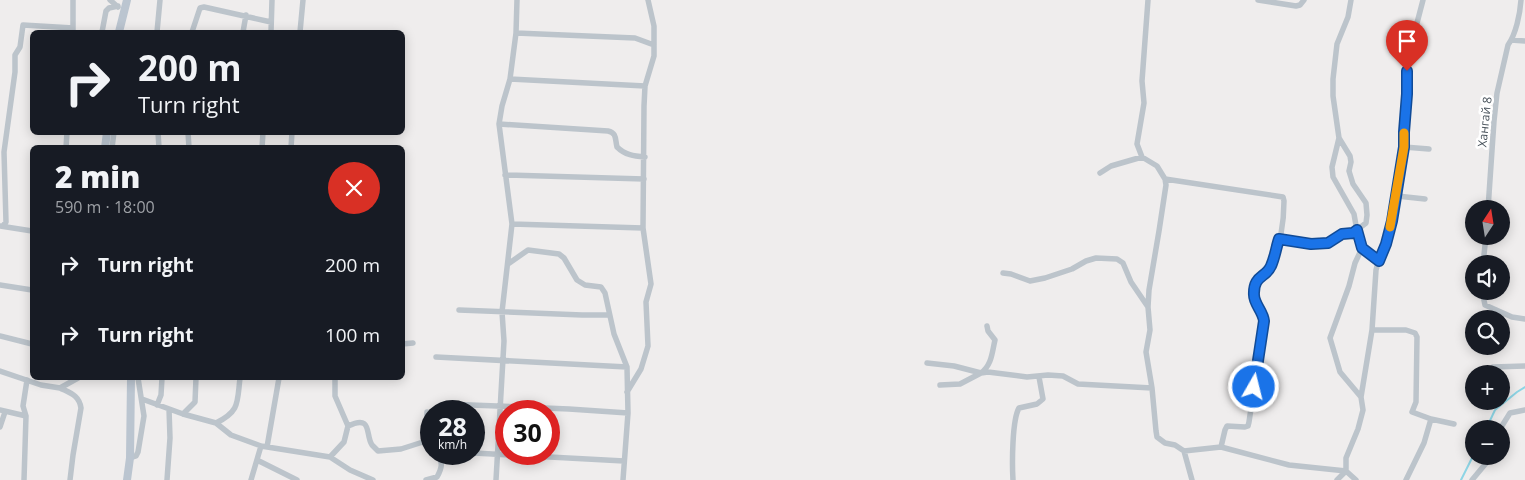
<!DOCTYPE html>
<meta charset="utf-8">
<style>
:root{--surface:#171b24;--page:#242831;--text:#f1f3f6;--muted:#9ea1a6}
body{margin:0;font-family:"Open Sans",sans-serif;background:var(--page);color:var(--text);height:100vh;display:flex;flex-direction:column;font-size:19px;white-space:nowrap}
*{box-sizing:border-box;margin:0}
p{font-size:16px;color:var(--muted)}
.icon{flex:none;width:28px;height:28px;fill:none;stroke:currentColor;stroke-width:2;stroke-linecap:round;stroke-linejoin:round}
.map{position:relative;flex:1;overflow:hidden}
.details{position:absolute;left:30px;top:145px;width:375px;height:235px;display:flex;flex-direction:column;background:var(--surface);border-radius:8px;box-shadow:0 2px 12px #0003}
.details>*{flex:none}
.top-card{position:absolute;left:30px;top:30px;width:375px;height:105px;border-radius:8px;box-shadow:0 2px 12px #0003;background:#171b24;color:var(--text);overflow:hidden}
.needle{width:32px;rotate:12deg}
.buttons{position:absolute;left:1465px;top:200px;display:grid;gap:10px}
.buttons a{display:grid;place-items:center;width:45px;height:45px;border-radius:50%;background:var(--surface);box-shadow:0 2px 12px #0003;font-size:25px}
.speed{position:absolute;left:420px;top:400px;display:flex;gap:10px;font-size:25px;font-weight:700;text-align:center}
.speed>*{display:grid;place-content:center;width:65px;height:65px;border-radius:50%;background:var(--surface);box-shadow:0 2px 12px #0003;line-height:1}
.speed small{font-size:12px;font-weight:400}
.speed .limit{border:8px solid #d22;background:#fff;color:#111}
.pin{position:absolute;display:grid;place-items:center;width:42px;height:42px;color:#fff;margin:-51px -21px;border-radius:50% 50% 50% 0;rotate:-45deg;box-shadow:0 0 5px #0007}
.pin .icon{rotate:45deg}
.me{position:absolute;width:55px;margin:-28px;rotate:8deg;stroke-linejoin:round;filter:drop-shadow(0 0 4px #0008)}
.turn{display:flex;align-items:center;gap:18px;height:105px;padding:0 25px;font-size:22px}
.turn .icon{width:65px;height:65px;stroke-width:2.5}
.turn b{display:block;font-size:35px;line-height:42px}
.round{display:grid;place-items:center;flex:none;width:52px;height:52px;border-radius:26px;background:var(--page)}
.head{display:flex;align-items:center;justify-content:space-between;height:85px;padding:0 25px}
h1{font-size:30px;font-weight:800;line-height:38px}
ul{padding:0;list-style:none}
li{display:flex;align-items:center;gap:15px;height:70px;padding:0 25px}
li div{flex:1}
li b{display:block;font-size:19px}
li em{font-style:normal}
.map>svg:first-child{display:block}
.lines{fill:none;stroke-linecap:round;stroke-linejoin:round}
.stream{stroke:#8dd5e5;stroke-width:2}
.minor{stroke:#bcc4cb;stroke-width:5.5}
.secondary{stroke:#bbc5d0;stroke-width:8}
.route-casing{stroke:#114b97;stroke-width:12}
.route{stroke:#1a73e8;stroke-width:9}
.slow{stroke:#f59e0b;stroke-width:9}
.labels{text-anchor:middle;stroke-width:5;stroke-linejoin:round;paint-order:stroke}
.street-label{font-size:12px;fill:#465059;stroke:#fff}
</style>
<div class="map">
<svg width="1525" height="480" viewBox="0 0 1525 480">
<rect width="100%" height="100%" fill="#efeded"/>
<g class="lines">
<path class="stream" d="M1486,429L1495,410L1517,392L1525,387
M1461,480L1474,454"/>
<path class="minor" d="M110,0L118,7
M1148,0L1142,81L1144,103L1137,144L1142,157L1157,166L1165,179L1166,185L1159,231L1149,290L1148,307L1150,330L1146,352L1152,388L1156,431L1157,437L1165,443L1175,445L1184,451L1192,480
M1258,0L1296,6L1300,5L1304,0
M1351,0L1348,17L1337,44L1333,79V96L1339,138L1332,167L1333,177L1354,214L1358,237L1362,248L1379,261
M73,32V0
M102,32L106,11L109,8L118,6
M157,32L160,0
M192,32L200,8L204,7L271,22
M243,32L246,15
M271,32L272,0
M300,32L303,0
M516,33L635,38L654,45
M1511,40L1525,41
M510,79L645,86
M499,124L608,131C617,133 615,139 617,147C625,155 634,156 645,157
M158,132L159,148
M188,132L189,148
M1404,147L1429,149
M66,148L67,132
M112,148L114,132
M262,148L263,132
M291,148L292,132
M1100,173L1111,166L1142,157
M505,175L644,179
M1165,179L1283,197L1284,201C1284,222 1280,248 1271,267C1266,278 1255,275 1254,292C1253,303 1263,310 1264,321L1249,422L1248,426L1245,427L1227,426L1225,430L1221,447
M1397,196L1425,199
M1488,209L1494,121L1497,93L1508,45C1516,34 1520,14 1521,0
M512,224L643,228
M0,226L32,231
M3,226L6,222L4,152L15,72V55L20,47L23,25L73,28
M1279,239L1311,244L1328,243L1342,234L1353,233L1366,223L1367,215L1366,203L1353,184L1349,171L1351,162L1350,156L1339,138
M508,264L528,250L559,254L564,258L577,280L585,285L601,287L605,293L614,334L627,367L628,413L623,480
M1483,264L1486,236
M1003,273L1011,274L1030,281L1045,278L1072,269L1086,261L1096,258L1117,259L1123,263L1131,282L1148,307
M0,285L32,290
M1482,291L1485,305L1512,317L1525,319
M459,310L582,315H609
M1372,330H1406L1415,333L1417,337L1416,402L1412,412L1431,419L1424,443L1406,480
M0,336L32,344
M402,344L413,343
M436,357L627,367
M927,363L954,366L981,373C992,365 992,352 995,340L988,331L987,326
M1493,367L1525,366
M0,371L41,385L60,388L78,378
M940,385L960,384L981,373L988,372L1027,377L1048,375L1063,376L1078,384L1152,388
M60,388C70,393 79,395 81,408L73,455L70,480
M627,392L641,369L648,346L646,302L651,284L643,228L644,106L645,86L654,56V26L648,0
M1361,397L1340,372L1330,338L1349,286L1355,263L1362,248
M142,399L183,414L216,423L231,435L261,446L330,457L350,470L373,480
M445,404L569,409L628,413
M157,405L161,395L162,378
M0,410L26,416L24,480
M427,412L426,441L431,448
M183,414L195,402L196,378
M26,416L23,406L27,380
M1431,419L1454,424
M216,423C240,411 237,403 240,378
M348,426C373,414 365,435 372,445C374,447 376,449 378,451L401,449L426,441
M0,427L5,412
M1500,429L1510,413L1525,410
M267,447L279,378
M1184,451L1221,447L1289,465L1346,471L1356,480
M474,453L624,461
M330,457L344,442L348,426L335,396V378
M130,458L136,456L138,452L144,416L138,378
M257,460L297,480
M167,480L170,438L169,409
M251,480L261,446
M426,480L437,477C442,468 443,463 438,454
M496,480L504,341L502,312L512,224L499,124L502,106L510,79L516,33L517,0
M1013,480C1012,464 1012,420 1019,408L1037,404L1043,399L1039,377
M1337,480L1346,471V458L1358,429L1363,410L1361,397L1372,330L1376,270L1379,259L1386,244L1397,196L1404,147V132L1407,94V71L1411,46L1423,0
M1472,480L1492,456"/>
<path class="secondary" d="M119,32L127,0
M105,148L107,132
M127,480L130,458L131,378"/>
</g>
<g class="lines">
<defs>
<path id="route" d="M1254,387L1264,321C1263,311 1254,304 1254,295C1253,275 1266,278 1271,266C1275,257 1276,248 1279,239L1311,244L1328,243L1342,234L1353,233L1357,230L1362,248L1379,261L1386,244L1392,221L1404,147V132L1407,94V71"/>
</defs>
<use href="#route" class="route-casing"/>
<use href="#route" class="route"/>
<path class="slow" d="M1390,227L1404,147V133"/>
</g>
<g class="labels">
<g class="street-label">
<text transform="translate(1485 122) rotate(-84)" y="4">Хангай 8</text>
</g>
</g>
</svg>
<div class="buttons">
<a><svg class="needle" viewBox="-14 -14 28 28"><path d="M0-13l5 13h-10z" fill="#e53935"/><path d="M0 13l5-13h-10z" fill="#9ea1a6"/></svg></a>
<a><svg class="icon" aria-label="sound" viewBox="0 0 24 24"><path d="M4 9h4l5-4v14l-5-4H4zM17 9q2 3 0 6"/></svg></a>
<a><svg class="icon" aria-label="search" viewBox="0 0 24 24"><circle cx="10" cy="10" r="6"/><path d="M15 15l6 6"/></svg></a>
<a>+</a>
<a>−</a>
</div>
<div class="speed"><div>28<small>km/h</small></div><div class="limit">30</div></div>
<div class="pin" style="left:1407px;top:71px;background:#d93025"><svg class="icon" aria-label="arrive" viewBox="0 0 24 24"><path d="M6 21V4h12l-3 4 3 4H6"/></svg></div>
<svg class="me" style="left:1254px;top:387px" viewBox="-20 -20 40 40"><circle r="17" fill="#1a73e8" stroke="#fff" stroke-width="3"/><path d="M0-11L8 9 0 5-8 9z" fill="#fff"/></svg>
<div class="top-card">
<div class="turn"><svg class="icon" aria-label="right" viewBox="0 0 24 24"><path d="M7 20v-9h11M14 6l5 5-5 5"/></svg><div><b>200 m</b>Turn right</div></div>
</div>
<section class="details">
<div class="head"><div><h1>2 min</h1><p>590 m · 18:00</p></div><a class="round" style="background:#d93025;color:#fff"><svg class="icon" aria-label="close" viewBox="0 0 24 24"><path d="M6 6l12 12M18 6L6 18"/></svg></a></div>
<ul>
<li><svg class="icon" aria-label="right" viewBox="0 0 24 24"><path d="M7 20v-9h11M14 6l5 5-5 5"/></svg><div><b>Turn right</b></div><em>200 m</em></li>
<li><svg class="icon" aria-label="right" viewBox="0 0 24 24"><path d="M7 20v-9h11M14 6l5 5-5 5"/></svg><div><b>Turn right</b></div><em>100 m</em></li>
</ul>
</section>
</div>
